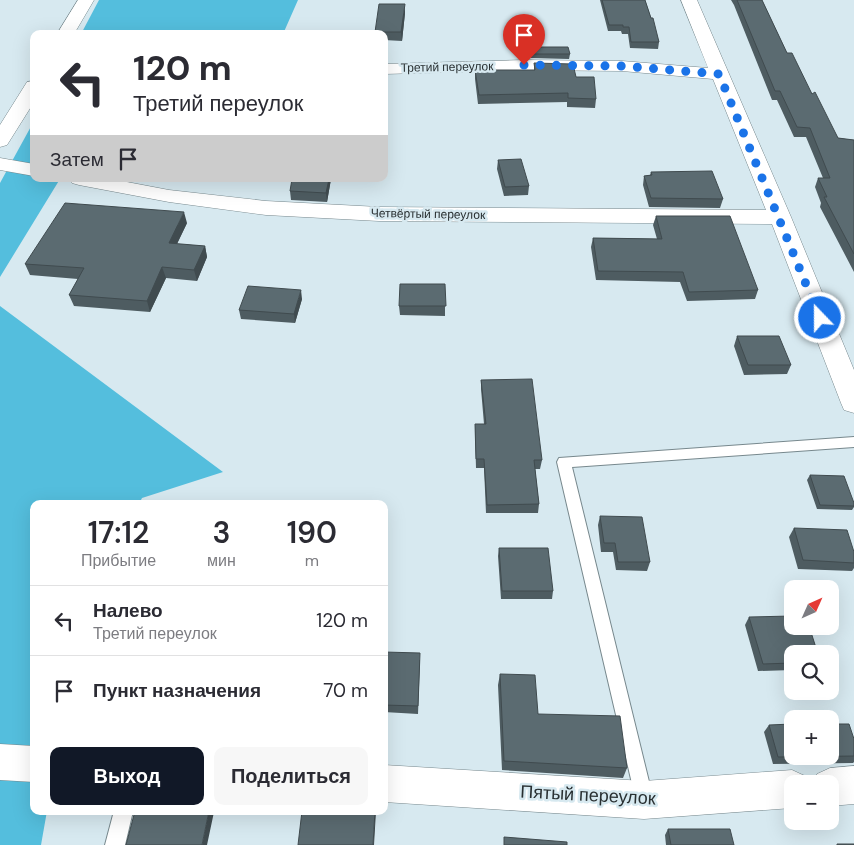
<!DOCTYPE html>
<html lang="ru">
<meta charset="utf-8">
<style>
:root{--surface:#fff;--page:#f7f7f7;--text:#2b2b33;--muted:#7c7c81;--line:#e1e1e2;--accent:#111827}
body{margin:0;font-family:"DM Sans",sans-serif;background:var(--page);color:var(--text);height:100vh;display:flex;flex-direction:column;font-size:19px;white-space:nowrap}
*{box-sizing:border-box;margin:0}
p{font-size:16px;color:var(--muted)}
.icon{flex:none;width:28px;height:28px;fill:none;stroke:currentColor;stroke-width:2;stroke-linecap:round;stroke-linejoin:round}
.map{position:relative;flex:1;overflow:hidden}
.sheet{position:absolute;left:30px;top:500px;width:358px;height:315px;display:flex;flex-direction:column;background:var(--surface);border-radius:10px;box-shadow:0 5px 20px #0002}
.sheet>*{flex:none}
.hud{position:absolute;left:30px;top:30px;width:358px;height:152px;border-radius:10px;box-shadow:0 5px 20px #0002;background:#fff;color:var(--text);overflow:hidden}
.needle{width:32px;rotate:45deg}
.controls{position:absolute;left:784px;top:580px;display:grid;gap:10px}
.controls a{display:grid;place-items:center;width:55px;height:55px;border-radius:10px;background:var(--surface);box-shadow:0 5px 20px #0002;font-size:25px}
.pin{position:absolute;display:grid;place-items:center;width:42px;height:42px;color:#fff;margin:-51px -21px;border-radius:50% 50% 50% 0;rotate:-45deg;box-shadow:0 0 5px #0007}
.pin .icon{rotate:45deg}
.me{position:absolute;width:55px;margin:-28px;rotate:338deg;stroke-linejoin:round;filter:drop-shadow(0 0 4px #0008)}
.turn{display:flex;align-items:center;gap:18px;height:105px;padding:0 20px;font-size:22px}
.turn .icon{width:65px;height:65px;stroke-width:2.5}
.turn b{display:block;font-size:35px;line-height:42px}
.then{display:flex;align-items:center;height:48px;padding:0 20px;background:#0003;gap:10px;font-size:19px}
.eta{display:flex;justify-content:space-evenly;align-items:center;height:85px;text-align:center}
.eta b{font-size:30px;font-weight:600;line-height:35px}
.action{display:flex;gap:10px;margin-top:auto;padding:10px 20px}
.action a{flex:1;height:58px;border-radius:10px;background:var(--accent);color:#fff;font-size:20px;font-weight:600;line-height:58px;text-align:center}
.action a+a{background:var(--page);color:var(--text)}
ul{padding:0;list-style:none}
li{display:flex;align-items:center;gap:15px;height:70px;padding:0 20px;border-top:1px solid var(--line)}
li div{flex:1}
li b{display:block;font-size:19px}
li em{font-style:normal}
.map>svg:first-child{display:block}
.forest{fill:#54bedd}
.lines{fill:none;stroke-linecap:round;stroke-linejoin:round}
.lane-casing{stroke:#77888d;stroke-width:2}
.street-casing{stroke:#77888d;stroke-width:1}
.lane{fill:#fff;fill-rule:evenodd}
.street{fill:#fff;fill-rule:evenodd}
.wall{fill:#4e5c61}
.shaded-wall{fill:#404b4f}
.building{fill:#5b6b71;stroke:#404b4f}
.route{stroke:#1a73e8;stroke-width:9;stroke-dasharray:0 16.2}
.labels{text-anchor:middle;stroke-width:5;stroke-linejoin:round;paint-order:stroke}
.far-street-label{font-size:12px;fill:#293032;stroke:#d7e9f0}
.near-street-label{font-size:18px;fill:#293032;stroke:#d7e9f0}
</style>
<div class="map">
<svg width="854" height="845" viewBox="0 0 854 845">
<rect width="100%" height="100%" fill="#d7e9f0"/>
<path class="forest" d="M99,0H298L283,34H81Z
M34,121V179H60L0,277V183Z
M0,306L223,472L142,498L139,504H34V811H47L41,845H0Z"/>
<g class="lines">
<defs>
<path id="lane" d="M854,437V447L572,467L653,798L651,805L644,807L637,805L557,462L559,458Z
M114,811H133L125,845H105Z"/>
<path id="street" d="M78,0H94L74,34H57Z
M681,0H697L791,217L854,370V413L844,410L841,403L772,224L379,221L266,215L169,202L79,185L72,183L69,179H111L169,190L266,201L379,207L766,210L713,79L622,71L524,70L384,74V64L524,60L622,61L708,68Z
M34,81V102L7,145L0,147V125L27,82Z
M0,158L34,164V176L0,170Z
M0,744L34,746V782L0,780Z
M384,765L644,781L792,770L805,776L808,784H792V808L644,819L384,802Z
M854,766V804L830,806V784H813L817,774L830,768Z"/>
</defs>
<use href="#lane" class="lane-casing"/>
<use href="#street" class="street-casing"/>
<use href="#lane" class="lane"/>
<use href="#street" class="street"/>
</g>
<path class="wall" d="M600,0H645L659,42L658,49L630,48L628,34H622L621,31H608Z
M731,0H762L787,53L812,94L838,138L854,140V272L820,207L821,203L815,187L818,178H823L806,137H794L777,100H772L734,5Z
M405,13L402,41L384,40V34H375V32Z
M531,47L570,54L569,59L531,58L530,51Z
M534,63L576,77L596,99L595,108L567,107V102L478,104L475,79V70H534Z
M498,160L529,186L528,195L504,196L497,169Z
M651,172L723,199L720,208L649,207L643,185L644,176L650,175Z
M331,179L327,202L291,200L290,191Z
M656,216L758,290L755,299L687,301L680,282L596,280L591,247L593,238L657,239L653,225Z
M187,223L177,244L205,246L207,257L197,281L166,278L150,312L74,306L69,295L78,279L30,275L25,264Z
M445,284V316L400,315L399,306Z
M302,299L295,323L241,319L239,310Z
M737,336L791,365L787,374L744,375L734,346Z
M481,380L542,460L540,469H535L539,504L538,513H486L484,468H476L475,433V424H484L481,389Z
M810,475L854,503V507L852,510L817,509L807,480Z
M600,516L650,562L647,571L616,570L613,552H601L598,525Z
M794,528L854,552V568L852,571L798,569L789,537Z
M499,548L553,591L552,599H501L498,556Z
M749,617L792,654V670L758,671L745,625Z
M384,652L420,660L418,714L384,712Z
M500,674L538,714L627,768L623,778L502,770L498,685Z
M769,725L854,739V762L853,763L773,764L764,732Z
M668,829L734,845H666L665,835Z"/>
<path class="shaded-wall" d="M405,4V13L402,41L401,32Z
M329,179H331L327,202L326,193Z
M184,212L187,223L172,254L169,243Z
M205,246L207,257L197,281L194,270Z
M162,267L166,278L150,312L147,301Z
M301,290L302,299L295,323L294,314Z
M209,811H214V812L207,845H202Z
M375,811H376L374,845H373Z"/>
<path class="building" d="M602,0H645L651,18H653L659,42H631L629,27H623V25H609Z
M737,0H762L787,53H792L812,94L815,92L838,138L854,140V254L824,197H827L818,178H830L810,128L797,127L780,91H775Z
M379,4H405L401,32H375Z
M531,47H568L570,54H532Z
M534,63L573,64L576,77H594L596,99L568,98V93L479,95L475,70H535Z
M521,159L529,186L505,187L498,160Z
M712,171L723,199L651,198L644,176L652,175L651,172Z
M292,179H329L326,193L290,191Z
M65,203L184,212L169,243L205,246L194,270L162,267L147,301L69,295L84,268L25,264Z
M656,216H730L758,290L689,292L683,272L598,271L593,238L662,239Z
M400,284H445L446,306H399Z
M248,286L301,290L294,314L239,310Z
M737,336H779L791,365H748Z
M532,379L542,460H534L539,504L487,505L484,459H476L475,424H486L481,380Z
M810,475L844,476L854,503V506L820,505Z
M600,516L642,517L650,562H618L615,543H604Z
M794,528L847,530L854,552V563L803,560Z
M499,548H548L553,591H502Z
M792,616V626H809L818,654H792V663L763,664L749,617Z
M384,652L420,653L418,706L384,705Z
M500,674L535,675L538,714L620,716L627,768L504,761Z
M792,724V756H830V724H849L854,739V756L778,757L769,725Z
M135,811H209L202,845H126Z
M302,811H375L373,845H298Z
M668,829H730L734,845H671Z
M504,837L567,842V845H504Z
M837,844H854V845H837Z"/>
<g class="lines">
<path class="route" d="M524,65L622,66L719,74L820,318"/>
</g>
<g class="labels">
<g class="far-street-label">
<text transform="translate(447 67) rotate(-1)" y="4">Третий переулок</text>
<text transform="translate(428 214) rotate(1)" y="4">Четвёртый переулок</text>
</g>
<g class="near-street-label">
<text transform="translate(588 795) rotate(3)" y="6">Пятый переулок</text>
</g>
</g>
</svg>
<div class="controls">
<a><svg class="needle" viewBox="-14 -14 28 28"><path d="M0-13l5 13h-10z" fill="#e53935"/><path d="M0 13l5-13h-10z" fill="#7c7c81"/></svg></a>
<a><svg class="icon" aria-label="search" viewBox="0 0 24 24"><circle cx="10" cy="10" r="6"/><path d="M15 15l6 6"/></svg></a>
<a>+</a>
<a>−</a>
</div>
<div class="pin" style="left:524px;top:65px;background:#d93025"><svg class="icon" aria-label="arrive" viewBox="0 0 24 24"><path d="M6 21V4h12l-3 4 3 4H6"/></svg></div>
<svg class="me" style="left:820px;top:318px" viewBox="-20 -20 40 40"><circle r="17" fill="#1a73e8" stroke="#fff" stroke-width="3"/><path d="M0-11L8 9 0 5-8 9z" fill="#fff"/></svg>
<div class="hud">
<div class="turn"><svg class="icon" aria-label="left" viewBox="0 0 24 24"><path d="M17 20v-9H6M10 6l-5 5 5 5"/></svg><div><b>120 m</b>Третий переулок</div></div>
<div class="then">Затем<svg class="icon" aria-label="arrive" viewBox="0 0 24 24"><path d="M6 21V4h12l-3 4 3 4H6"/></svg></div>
</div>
<section class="sheet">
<div class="eta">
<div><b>17:12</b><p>Прибытие</p></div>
<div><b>3</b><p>мин</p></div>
<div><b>190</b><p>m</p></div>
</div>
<ul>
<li><svg class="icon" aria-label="left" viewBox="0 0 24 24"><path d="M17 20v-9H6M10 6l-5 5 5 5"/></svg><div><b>Налево</b><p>Третий переулок</p></div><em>120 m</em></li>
<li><svg class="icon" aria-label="arrive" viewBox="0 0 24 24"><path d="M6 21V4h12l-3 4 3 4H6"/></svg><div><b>Пункт назначения</b></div><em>70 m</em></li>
</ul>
<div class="action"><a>Выход</a><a>Поделиться</a></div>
</section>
</div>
